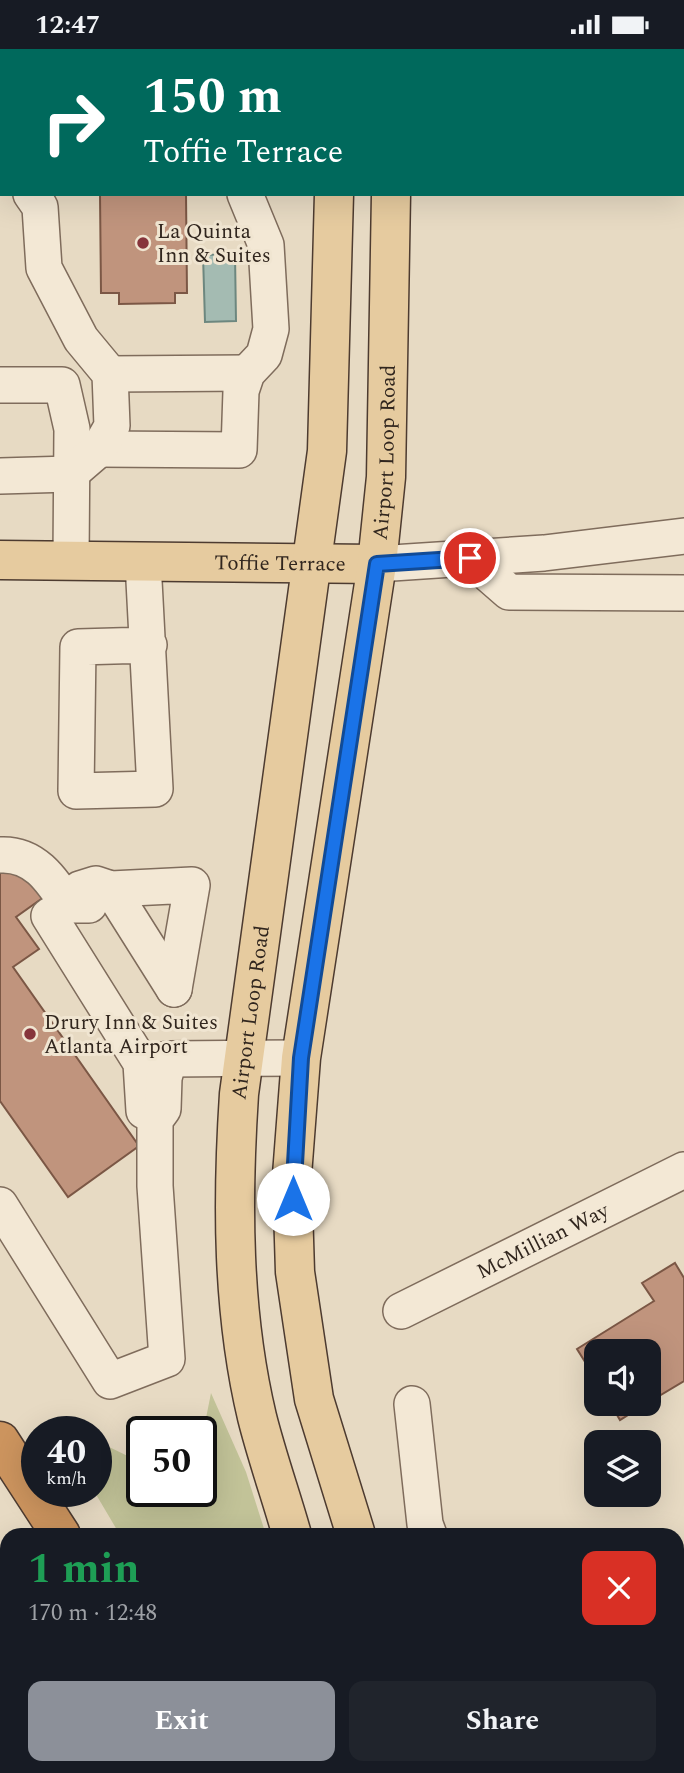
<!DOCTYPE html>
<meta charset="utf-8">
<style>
:root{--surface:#171b24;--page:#20242c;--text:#f1f3f6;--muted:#9ea1a6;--accent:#8c9099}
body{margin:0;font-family:Spectral,serif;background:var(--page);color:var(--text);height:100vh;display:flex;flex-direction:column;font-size:26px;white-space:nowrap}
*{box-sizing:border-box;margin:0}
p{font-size:23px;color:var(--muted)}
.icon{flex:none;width:38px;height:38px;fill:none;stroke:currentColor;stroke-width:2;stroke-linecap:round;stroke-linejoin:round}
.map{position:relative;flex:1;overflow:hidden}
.drawer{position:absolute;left:0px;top:1479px;width:684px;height:247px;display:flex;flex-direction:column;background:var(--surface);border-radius:21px 21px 0 0;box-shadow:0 7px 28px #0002}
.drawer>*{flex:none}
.hud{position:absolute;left:0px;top:0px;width:684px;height:147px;box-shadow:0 7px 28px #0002;background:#00695c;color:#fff;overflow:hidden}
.fabs{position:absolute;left:584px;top:1290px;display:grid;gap:14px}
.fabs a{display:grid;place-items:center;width:77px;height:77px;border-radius:14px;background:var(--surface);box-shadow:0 7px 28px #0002;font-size:35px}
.speed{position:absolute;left:21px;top:1367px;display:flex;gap:14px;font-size:35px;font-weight:700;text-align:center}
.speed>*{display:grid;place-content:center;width:91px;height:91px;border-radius:50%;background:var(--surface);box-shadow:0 7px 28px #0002;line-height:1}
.speed small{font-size:18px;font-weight:400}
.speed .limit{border:4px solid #111;border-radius:10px;background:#fff;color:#111}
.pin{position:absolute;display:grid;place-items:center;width:60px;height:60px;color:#fff;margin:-30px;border:4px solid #fff;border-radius:50%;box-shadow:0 2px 7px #0007}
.me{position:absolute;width:77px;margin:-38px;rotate:0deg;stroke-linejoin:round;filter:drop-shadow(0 0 5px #0008)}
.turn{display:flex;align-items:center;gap:24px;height:147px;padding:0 28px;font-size:32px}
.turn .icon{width:91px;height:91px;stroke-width:2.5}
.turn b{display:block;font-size:49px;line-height:60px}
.round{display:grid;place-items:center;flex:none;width:74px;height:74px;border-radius:14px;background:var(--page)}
.head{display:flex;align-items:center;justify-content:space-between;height:119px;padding:0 28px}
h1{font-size:42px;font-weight:700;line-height:52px;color:#1e9e55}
.cta{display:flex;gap:14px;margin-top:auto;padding:14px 28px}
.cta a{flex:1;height:80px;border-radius:14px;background:var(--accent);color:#fff;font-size:28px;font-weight:700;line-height:80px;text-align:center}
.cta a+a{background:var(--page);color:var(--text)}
.status{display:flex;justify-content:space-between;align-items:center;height:49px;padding:0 35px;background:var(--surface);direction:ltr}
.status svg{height:19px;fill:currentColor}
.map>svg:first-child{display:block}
.green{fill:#c2c398}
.water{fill:#a4bbb2;stroke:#6d877f;stroke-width:2}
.building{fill:#c0947d;stroke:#7b5745;stroke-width:2}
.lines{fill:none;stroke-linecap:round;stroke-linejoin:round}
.minor-casing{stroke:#7f6c5c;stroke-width:38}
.major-casing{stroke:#4d3b30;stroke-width:41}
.highway-casing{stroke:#4d3b30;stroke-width:41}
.minor{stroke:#f3e8d5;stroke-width:35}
.major{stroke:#e6cb9f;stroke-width:38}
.highway{stroke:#cc945e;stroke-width:38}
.route-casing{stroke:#114b97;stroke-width:18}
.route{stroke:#1a73e8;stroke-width:12}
.poi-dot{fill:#86343b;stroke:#f0e5d1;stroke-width:2.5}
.labels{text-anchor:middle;stroke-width:6;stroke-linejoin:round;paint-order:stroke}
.poi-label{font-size:21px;fill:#31261e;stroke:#f0e5d1;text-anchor:start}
.street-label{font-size:21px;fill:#31261e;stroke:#f0e5d1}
</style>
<div class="status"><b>12:47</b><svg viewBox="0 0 49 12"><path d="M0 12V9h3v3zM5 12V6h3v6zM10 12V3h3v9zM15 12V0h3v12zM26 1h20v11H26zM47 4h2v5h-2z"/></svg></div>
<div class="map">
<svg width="684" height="1724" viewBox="0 0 684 1724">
<rect width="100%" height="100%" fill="#e7dac3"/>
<path class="green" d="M211,1344L246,1423L266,1486H120L94,1442H96L101,1394L142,1414V1442H201V1394Z
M268,1719H372L376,1724H272Z"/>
<path class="water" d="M235,205L236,272L205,273L203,206Z"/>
<path class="building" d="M99,0H185V2H99Z
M100,145H186L187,244H175V254L119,255V244H101Z
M17,811L44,848L16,868L39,900L13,918L139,1097L68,1148L0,1052V823Z
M675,1214L684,1229V1332L649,1353V1302H597V1332L577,1300L654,1252L642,1234Z
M610,1354H647L620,1371Z"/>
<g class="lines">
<defs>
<g id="minor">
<path d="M234,0V2"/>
<path d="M473,0V2"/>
<path d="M37,2V0"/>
<path d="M110,325L247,324"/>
<path d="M0,336H62L72,380L71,512"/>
<path d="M99,400L239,401L241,342L247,324L264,306L271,280L266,196L245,145"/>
<path d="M0,427L70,425L99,400L112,377L110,325L81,290L44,219L40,158L31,145"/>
<path d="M470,509L509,543L684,544"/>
<path d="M143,513L155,740L76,742L78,598L149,596"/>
<path d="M377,515L544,504L684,487"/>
<path d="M0,806C34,804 51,830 68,856H89"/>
<path d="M111,840L174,940"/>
<path d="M145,1014L169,1010L301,1009"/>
<path d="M144,1062L141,1014L49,867L68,856L80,840L96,835L111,840L192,836L174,940"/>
<path d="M0,1156L110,1332L167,1310L155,1137V1071L163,1060L164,1029L169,1010"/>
<path id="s1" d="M401,1262L684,1121"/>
<path d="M412,1355L425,1475L429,1486"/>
</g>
<g id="major">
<path d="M331,0V2"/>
<path d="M390,0V2"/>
<path id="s2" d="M0,511L377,515"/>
<path id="s3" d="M292,1486C281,1447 267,1408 257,1368C232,1263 232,1153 239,1045L327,402L334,145"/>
<path id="s4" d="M356,1486L314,1350L295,1223L292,1126L301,1009L377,515L386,428L391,145"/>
<path d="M414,1718L418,1724"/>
<path d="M488,1718L492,1724"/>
</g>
<path id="highway" d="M0,1392L61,1486
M0,1580L7,1588
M0,1699L7,1707
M131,1718L136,1724
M208,1718L212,1724"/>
</defs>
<use href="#minor" class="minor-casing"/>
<use href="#major" class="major-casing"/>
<use href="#highway" class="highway-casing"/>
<use href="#minor" class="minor"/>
<use href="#major" class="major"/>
<use href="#highway" class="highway"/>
</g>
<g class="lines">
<defs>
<path id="route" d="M293,1150L301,1009L377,515L470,509"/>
</defs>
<use href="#route" class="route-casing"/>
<use href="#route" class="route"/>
</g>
<g class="poi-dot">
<circle cx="143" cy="194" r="7"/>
<circle cx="30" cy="985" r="7"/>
</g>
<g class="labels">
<g class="poi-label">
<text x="157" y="189">La Quinta<tspan x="157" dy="24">Inn &amp; Suites</tspan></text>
<text x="44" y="980">Drury Inn &amp; Suites<tspan x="44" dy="24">Atlanta Airport</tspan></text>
</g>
<g class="street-label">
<text dy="7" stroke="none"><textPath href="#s4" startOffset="1097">Airport Loop Road</textPath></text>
<text dy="7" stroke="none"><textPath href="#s2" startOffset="280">Toffie Terrace</textPath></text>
<text dy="7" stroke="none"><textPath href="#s3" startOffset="530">Airport Loop Road</textPath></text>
<text dy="7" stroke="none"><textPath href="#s1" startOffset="158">McMillian Way</textPath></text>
</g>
</g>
</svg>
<div class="fabs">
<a><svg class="icon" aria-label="sound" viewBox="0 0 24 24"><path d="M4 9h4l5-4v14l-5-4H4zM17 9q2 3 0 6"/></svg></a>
<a><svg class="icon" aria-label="layers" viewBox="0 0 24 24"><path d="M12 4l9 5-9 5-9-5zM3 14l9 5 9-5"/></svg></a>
</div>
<div class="speed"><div>40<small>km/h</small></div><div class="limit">50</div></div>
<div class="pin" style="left:470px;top:509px;background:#d93025"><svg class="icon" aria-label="arrive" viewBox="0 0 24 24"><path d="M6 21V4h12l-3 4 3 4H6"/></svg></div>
<svg class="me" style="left:293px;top:1150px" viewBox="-20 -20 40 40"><circle r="19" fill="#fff"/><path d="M0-13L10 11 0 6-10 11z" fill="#1a73e8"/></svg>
<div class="hud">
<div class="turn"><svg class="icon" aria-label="right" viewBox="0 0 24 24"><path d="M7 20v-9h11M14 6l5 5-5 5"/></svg><div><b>150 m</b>Toffie Terrace</div></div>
</div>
<section class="drawer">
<div class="head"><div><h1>1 min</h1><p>170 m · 12:48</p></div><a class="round" style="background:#d93025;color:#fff"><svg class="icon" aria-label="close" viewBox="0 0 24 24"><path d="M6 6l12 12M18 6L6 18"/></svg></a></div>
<div class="cta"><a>Exit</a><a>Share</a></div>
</section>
</div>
